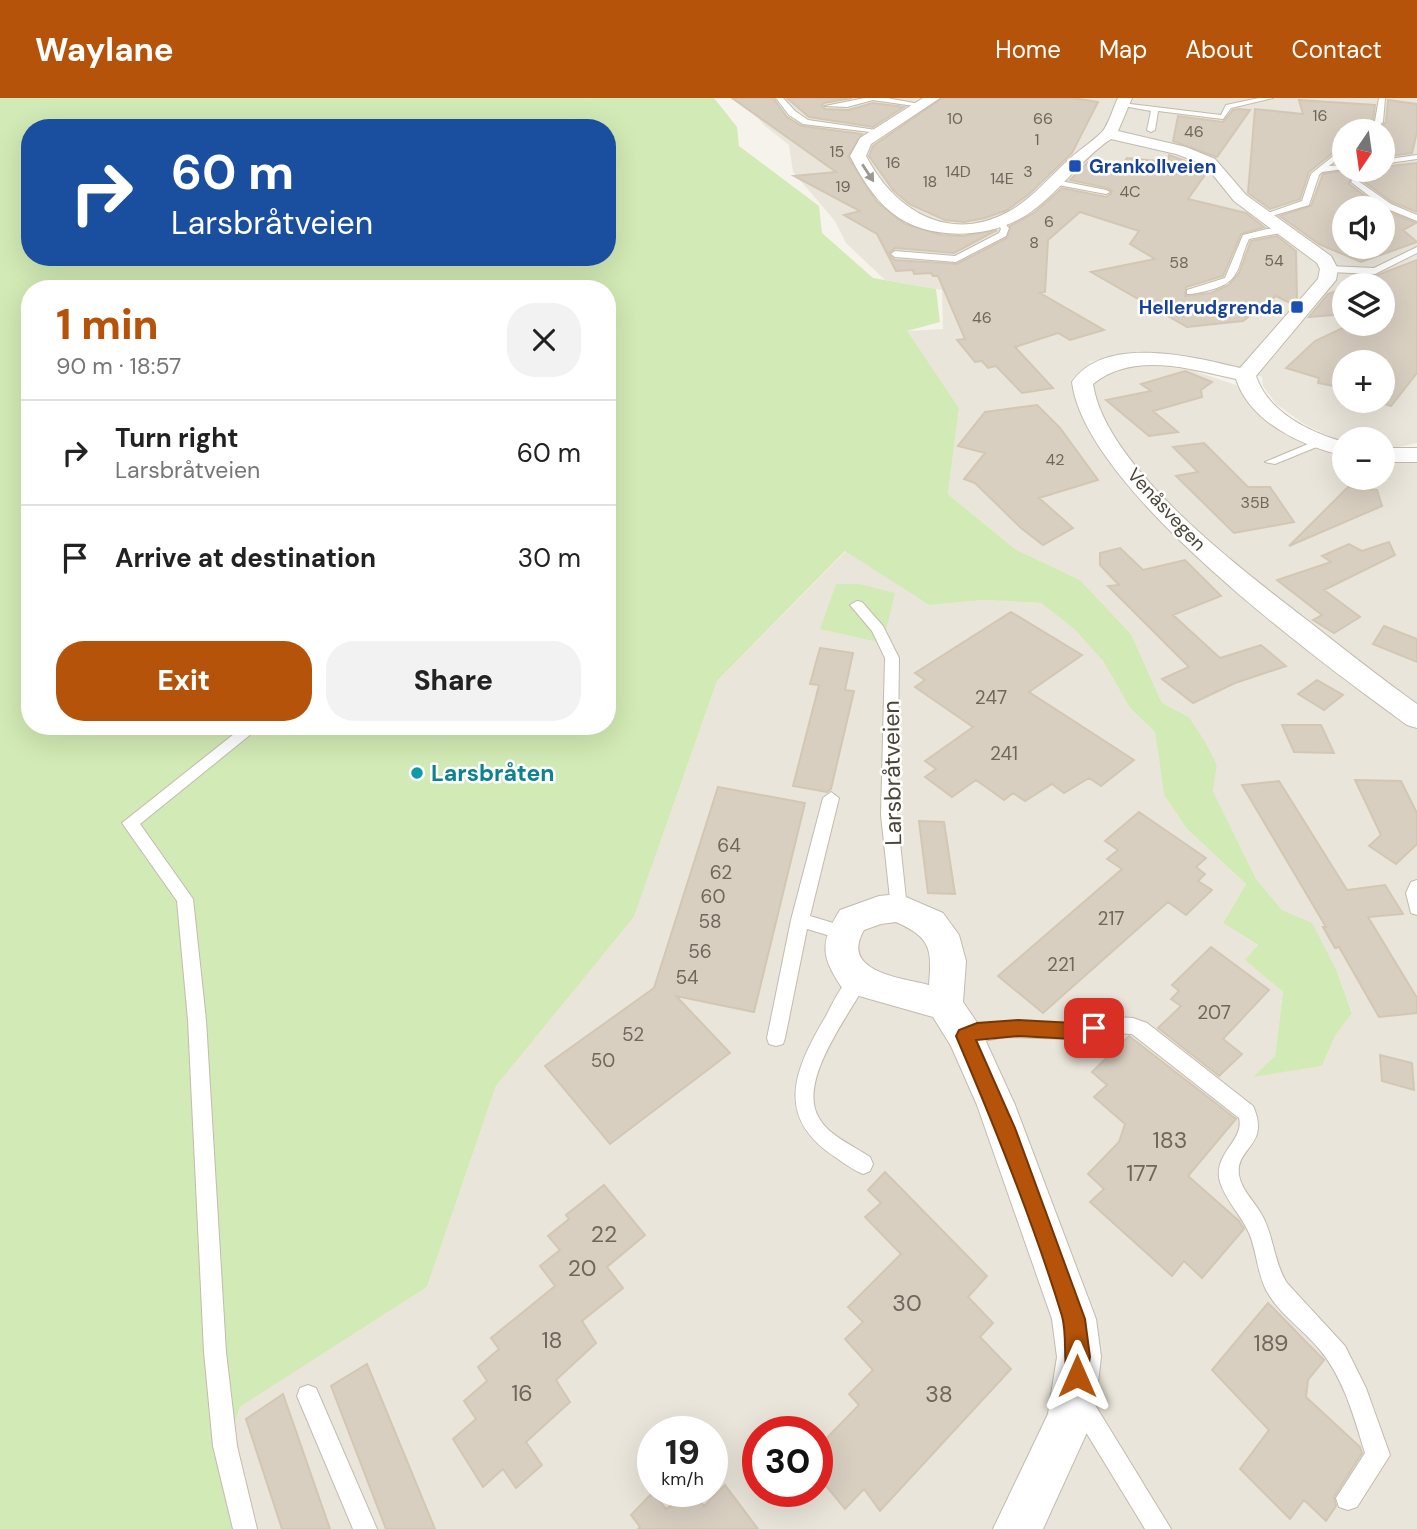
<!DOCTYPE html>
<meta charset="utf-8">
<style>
:root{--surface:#fff;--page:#f2f2f2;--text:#222;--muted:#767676;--line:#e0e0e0;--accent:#b45309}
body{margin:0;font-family:"DM Sans",sans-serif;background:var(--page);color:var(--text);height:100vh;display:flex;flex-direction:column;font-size:26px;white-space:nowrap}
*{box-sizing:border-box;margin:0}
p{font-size:23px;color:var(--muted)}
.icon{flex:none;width:38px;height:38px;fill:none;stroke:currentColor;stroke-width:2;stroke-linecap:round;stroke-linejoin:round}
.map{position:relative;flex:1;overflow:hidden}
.panel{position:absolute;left:21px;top:182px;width:595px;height:455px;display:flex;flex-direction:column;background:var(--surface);border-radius:28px;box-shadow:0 7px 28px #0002}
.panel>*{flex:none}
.top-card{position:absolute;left:21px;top:21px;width:595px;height:147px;border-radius:28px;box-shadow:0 7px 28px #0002;background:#1a4fa0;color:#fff;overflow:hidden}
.needle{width:46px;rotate:193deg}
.tools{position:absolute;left:1332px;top:21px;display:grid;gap:14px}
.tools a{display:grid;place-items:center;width:63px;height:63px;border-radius:50%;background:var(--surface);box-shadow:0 7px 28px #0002;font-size:35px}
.speed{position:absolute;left:637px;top:1318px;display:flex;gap:14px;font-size:35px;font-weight:700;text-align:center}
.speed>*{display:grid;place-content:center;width:91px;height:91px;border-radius:50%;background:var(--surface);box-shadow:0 7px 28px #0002;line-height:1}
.speed small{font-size:18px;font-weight:400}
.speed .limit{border:10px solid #d22;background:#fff;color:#111}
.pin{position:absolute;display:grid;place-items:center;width:60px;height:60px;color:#fff;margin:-30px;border-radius:14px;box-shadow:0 4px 10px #0006}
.me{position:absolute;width:77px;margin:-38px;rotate:0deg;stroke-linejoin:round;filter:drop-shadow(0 0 5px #0008)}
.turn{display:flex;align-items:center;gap:24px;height:147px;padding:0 35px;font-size:32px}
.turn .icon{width:91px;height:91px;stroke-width:2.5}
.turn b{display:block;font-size:49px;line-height:60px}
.round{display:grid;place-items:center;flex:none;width:74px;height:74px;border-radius:28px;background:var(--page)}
.summary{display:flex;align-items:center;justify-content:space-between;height:119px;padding:0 35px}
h1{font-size:42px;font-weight:800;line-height:52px;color:var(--accent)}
.cta{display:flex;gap:14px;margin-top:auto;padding:14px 35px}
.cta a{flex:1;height:80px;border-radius:28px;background:var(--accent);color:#fff;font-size:28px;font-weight:800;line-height:80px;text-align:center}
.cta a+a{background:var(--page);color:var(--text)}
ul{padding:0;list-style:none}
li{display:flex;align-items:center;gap:21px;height:105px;padding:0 35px;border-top:2px solid var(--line)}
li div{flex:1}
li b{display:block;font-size:26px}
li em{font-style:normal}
header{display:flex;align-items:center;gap:42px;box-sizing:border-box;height:98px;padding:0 35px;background:var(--accent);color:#fff}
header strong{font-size:33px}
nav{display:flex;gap:38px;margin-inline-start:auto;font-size:24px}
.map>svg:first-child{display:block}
.residential{fill:#eae5da;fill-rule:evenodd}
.green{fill:#d2eab5;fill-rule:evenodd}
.building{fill:#d8cfc1;stroke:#d3c7b4;stroke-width:2}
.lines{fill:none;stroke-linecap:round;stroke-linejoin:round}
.lane-casing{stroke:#c2bbae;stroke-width:2}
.street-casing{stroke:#c2bbae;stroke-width:2}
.lane{fill:#fff;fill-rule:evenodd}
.street{fill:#fff;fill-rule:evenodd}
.oneway{fill:#9c9892}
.route{fill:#b45309;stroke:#753606;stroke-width:2}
.transit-dot{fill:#1a4fb4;stroke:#fff;stroke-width:2.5}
.culture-dot{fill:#0f9aa8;stroke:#fff;stroke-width:2.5}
.labels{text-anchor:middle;stroke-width:5;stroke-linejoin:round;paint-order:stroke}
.far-number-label{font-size:16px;fill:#6e675b}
.far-transit-label{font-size:19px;font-weight:bold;fill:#164399;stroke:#fff;text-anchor:start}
.far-street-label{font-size:19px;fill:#4b4439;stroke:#fff}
.number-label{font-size:19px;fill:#6e675b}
.culture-label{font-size:23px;font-weight:bold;fill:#0d838f;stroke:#fff;text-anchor:start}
.street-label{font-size:23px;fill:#4b4439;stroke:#fff}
.near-number-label{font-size:23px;fill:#6e675b}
</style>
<header>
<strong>Waylane</strong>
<nav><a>Home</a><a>Map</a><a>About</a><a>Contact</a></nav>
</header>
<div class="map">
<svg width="1417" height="1431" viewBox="0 0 1417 1431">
<rect width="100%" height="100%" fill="#f6f3ec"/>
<path class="residential" d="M741,0H1417V345L1389,351L1383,350L1382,341L1337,342L1304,326L1276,306L1263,288L1262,279L1225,266L1138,255L1087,264L1117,271L1151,267L1191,272L1239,288L1253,312L1335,358L1344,359V380H1382L1383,362L1417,364V1431H247L222,1363L240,1309L427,1189L496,988L634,819L717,583L846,453L929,507L984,502L1041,505L1074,531L1103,563L1130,610L1155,634L1164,697L1187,731L1246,786L1223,825L1259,848L1246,862L1283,894L1275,958L1255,978L1322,968L1335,938L1352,914L1336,871L1312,826L1282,812L1256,781L1213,693L1217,667L1189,619L1162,605L1131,536L1080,482L1015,451L948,396L959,310L906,233L943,231L942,192L885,182L846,145L835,123L793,74L789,47L764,27ZM1344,33H1382V72H1344ZM1344,110H1382V149H1344ZM1344,187H1382V226H1344ZM1344,264H1382V303H1344ZM653,1334H712V1393H653ZM758,1334H817V1393H758Z"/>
<path class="green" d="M0,0H714L737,29L739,48L819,108L822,135L873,180L936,191L940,224L907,233L959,310L948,396L1015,451L1080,482L1131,536L1162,605L1189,619L1205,644L1217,667L1213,693L1256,781L1282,812L1312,825L1336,871L1352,915L1335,938L1322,968L1253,979L1275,958L1283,894L1245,862L1258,847L1223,825L1246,786L1187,731L1164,697L1155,634L1130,610L1103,563L1074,531L1041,505L984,502L929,507L845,453L717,583L634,819L496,988L427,1189L240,1309L222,1363L247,1431H0ZM30,30H607V159H30ZM30,191H607V628H30Z
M836,486H859L895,495L883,545L820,531Z"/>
<path class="building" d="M732,0H773L787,19L802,28L862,36L848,59L877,104L905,126L942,137L962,138L997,132L954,155L895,150L888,156L895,162L957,166L1007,140L1010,128L1034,115L1062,90L1106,99L1111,96L1112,93L1107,90L1070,82L1088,64L1121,68L1127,60L1168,64L1169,57L1203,69L1207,74L1188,101L1246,115L1264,129L1241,136L1223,178L1186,189L1185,198L1211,195L1229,187L1239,175L1251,143L1277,138L1296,153L1297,201L1292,206L1276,198L1243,223L1187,229L1091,174L1155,161L1130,146L1139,133L1080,114L1048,142L1045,194L1040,195L1104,232L1070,242L1058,235L1015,249L1053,290L1022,295L996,268L988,270L982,263L975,264L957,242L965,241L938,178H933L931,175L914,176L913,172L896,173L877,136L844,117L860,113L794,78L836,74Z
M787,0H852L824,5L822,8L825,11L848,12L873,5L904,9L873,29L809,19Z
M942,0H1073L1098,4L1072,55L1029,96L1007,112L985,120L964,124L945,122L909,106L893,92L869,58L873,48Z
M1299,2L1375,7L1373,22L1362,33H1344V41L1340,42L1335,53L1309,74L1300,101L1270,111L1248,95L1255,11L1303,16Z
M1388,2L1417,6V34L1412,55L1382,59V33H1377L1386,24Z
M1239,11L1250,12L1217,59L1173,43L1178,18L1223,24L1233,12Z
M1417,65V114L1392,104L1356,78H1352L1349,86L1381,110H1344V149H1382V111L1416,125L1403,132L1417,144L1361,164L1319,146L1280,118L1311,108L1323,76L1346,72H1382V69Z
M1417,162V275L1391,308L1376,303H1382V264H1344V290L1318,285L1319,280L1286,270L1315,243L1351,226H1382V187H1351Z
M1344,190V216L1309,219L1328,196Z
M1185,273L1212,284L1201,292L1202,299L1153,313L1178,334L1149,338L1106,302L1151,293L1141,286Z
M1037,307L1060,330L1098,382L1039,400L1073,430L1043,447L1021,430L975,385L964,381L985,355L958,348L985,314Z
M1204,345L1248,389H1270L1294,424L1234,435L1176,378L1198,374L1173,349Z
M1348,389L1377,392L1382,408L1289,448Z
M1389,444L1395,457L1324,492L1360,519L1334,535L1313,522L1322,517L1277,482L1331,464L1322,458L1349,446L1362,453Z
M1120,450L1143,472L1185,462L1221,498L1173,517L1220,560L1261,547L1286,568L1235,585L1193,605L1162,581L1189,569L1108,488L1119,487L1100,467V455Z
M1011,514L1082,557L1029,594L1134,662L1101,688L1089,680L1064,695L1052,686L1025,703L1013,695L1004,702L976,682L952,699L925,679L936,671L925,663L973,629L915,589L925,582L915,575Z
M1384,528L1417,541V564L1373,546Z
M820,550L853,555L845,592L854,593L831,691L827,694L793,688L819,587L810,586Z
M1317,582L1343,597L1324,612L1298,596Z
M1282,627H1321L1334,655L1294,654Z
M1355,682L1401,683L1417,715V746L1396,766L1369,748L1381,737Z
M1279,683L1347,792L1385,787L1403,816L1368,819L1417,900V915L1379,919L1339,849L1335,850L1323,829H1326L1242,687Z
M718,689L805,705L754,914L676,898L730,955L610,1046L545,968L654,890Z
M1139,714L1206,760L1196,769L1205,776L1198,783L1212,792L1186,817L1168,804L1043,915L998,878L1122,771L1107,761L1118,752L1105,743Z
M919,723L944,724L955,796L928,795Z
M1211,849L1269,892L1223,941L1242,956L1219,978L1158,930L1181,908L1171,901L1179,893L1172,887Z
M1129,938L1236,1021L1188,1078L1239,1123L1244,1131L1202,1180L1184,1163L1172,1178L1090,1104L1104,1091L1088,1076L1119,1044L1125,1026L1094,999L1107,987L1092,974Z
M1380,957L1412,965L1414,992L1382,983Z
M885,1074L987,1178L968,1199L993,1225L980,1239L1011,1271L880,1413L864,1391L845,1411L817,1377V1350L859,1307L849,1296L873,1272L845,1241L863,1224L848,1209L901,1156L865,1119L881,1105L868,1092Z
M604,1087L645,1137L607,1169L623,1190L582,1223L596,1245L556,1282L570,1304L526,1344L542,1367L516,1390L503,1371L483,1389L453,1341L476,1321L464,1303L487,1283L478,1269L499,1251L491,1240L555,1188L540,1168L560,1152L548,1138L569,1121L566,1117Z
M1268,1205L1324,1262L1308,1282L1306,1299L1360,1349L1362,1355L1334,1399L1336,1408L1326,1423L1304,1402L1290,1421L1240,1371L1269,1332L1212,1272Z
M367,1266L435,1431H386L331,1288Z
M283,1296L330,1431H282L246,1321Z
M725,1387L758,1431H638L640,1429L631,1417L653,1394L666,1411L691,1393L704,1408Z"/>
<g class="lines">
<defs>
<path id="lane" d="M776,0H783L795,13L808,22L883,33L879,35L803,26L789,17Z
M865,0H887L925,7L921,9L873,2L847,9L825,8Z
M1259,0H1273L1231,10L1223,21L1158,13L1155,32L1151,34L1147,32L1151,13L1118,7L1122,5L1221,17L1226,7Z
M1379,0H1385L1383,24L1373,33H1365L1375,23Z
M1341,44H1344V56L1329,68L1344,67V71L1322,74L1319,77L1309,107L1262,121V117L1302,103L1311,76L1337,55Z
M1417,57V61L1382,66V62Z
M1354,80L1391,106L1417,117V123L1385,110L1351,84Z
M1056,82L1106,92L1110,94L1106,96L1053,86Z
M997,124H1003L1009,130L1006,138L956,164L895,159L891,156L895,153L955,158L999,135L1001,131Z
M1267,131L1286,130L1290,133L1249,141C1237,167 1242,184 1210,192C1202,194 1194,196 1187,196V192L1225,180L1243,137Z
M1417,149V155L1375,176L1329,174L1324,171L1329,168L1374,170Z
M1320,341L1326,344L1324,346L1275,366L1265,364Z
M857,503L862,504L883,528L899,560L897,717L907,810L905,815L899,817L893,815L891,810L881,717L885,560L872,533L850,507Z
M244,628H261L140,726L193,801L206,922L226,1254L237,1348L257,1431H233L213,1348L204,1254L188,922L177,803L122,725Z
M831,694L839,700L810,818L850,830L853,835L850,840L844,842L807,831L785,940L783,946L776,948L769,946L767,940L791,822L823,700Z
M1417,782V817L1411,815L1406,795L1411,784Z
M858,875L864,878L867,883C851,915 796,983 819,1020C829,1038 854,1048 870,1059L873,1066L870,1073L863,1076C853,1072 844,1065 835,1059C774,1019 794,972 826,918C833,905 843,881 858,875Z
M1116,919L1133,920L1147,925L1253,1008C1271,1048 1235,1049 1239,1077C1241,1092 1256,1105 1263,1119C1274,1140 1274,1165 1287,1185L1345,1248L1366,1290L1390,1357L1357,1409L1348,1412L1339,1409L1336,1400L1365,1355C1354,1319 1344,1281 1320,1252C1303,1231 1279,1216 1266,1192C1257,1174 1257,1154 1249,1135C1241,1117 1226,1103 1220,1084C1212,1056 1245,1042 1239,1020L1132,936L1116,935L1074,941L1006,939L965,946L958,944L956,938L958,932L992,924L1074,925Z
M308,1287L316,1290L377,1431H353L297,1298L300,1290Z
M1081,1294L1089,1297L1171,1431H1145L1073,1313L1070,1305L1073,1297Z"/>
<path id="street" d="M923,0H940L871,46L866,58C894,112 948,146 1008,114C1030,102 1047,82 1065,65C1076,54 1091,45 1102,34C1109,26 1113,10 1118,0H1132L1118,33L1186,49L1215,61L1246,97L1331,158L1338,171L1336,182L1256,278C1268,314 1309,334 1344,344V358C1303,348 1250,325 1236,281L1227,279C1183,269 1131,255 1093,286C1105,369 1242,472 1307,522C1343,550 1379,579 1417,606V630L1407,627C1319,563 1085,392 1072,284C1105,236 1194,259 1240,270L1318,181L1320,171L1317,165L1234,103L1205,67L1176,56L1111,41C1081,61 1061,92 1032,113C994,141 929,145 891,114C873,99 861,79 850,58L860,40Z
M1382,350H1417V364H1382Z
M899,796L943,815L959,837L966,863L963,904L978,926L1015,1007L1096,1221L1101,1259L1094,1319L1043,1431H993L1048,1316L1057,1259L1052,1221L977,1007L951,948L933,919L845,894C822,861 818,847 840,812L879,798ZM896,824C931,840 932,850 929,887C902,880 839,874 864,832L881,826Z"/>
</defs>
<use href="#lane" class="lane-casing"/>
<use href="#street" class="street-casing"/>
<use href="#lane" class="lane"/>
<use href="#street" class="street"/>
</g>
<defs><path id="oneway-solid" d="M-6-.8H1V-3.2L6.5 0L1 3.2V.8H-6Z" transform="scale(1.75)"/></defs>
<use class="oneway" href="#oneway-solid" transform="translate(868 75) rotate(57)"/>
<path class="route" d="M1018,922L1074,925L1094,922L1101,925L1104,930L1101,936L1074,941L1018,938L976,942L1015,1030L1085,1221L1090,1259L1085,1286L1077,1290L1069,1286C1062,1270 1068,1239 1062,1218C1033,1123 995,1029 956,938L959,932L977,925Z"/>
<g class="transit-dot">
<rect x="1068" y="61" width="14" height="14" rx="3.5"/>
<rect x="1290" y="202" width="14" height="14" rx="3.5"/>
</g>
<circle class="culture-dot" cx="417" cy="675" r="7"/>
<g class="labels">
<g class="far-number-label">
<text x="1320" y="23">16</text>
<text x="955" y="26">10</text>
<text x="1043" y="26">66</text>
<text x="1194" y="39">46</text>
<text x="1037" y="47">1</text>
<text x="837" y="59">15</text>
<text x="893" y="70">16</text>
<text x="958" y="79">14D</text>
<text x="1028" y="79">3</text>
<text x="1002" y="86">14E</text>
<text x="930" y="89">18</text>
<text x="843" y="94">19</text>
<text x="1130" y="99">4C</text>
<text x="1049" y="129">6</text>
<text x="1034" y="150">8</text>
<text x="1274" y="168">54</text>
<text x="1179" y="170">58</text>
<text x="982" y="225">46</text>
<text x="1055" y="367">42</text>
<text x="1255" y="410">35B</text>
</g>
<g class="far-transit-label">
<text x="1089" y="75">Grankollveien</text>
<text x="1283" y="216" text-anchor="end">Hellerudgrenda</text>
</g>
<g class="far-street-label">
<text transform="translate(1167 411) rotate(47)" y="7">Venåsvegen</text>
</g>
<g class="number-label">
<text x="991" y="606">247</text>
<text x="1004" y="662">241</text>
<text x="729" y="754">64</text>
<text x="721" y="781">62</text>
<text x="713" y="805">60</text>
<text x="1111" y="827">217</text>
<text x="710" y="830">58</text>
<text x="700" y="860">56</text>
<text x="1061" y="873">221</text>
<text x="687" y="886">54</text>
<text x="1214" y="921">207</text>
<text x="633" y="943">52</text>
<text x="603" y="969">50</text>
</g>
<g class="culture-label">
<text x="431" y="683">Larsbråten</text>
</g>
<g class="street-label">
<text transform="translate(892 675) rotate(-91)" y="8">Larsbråtveien</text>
</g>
<g class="near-number-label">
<text x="1170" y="1050">183</text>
<text x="1142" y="1083">177</text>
<text x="604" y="1144">22</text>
<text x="582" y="1178">20</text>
<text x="907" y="1213">30</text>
<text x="552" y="1250">18</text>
<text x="1271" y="1253">189</text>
<text x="522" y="1303">16</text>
<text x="939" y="1304">38</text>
</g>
</g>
</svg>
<div class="tools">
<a><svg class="needle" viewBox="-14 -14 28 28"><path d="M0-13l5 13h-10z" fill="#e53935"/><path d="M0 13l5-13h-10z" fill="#767676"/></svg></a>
<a><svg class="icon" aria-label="sound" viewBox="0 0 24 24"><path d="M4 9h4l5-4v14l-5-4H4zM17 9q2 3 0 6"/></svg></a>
<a><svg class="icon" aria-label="layers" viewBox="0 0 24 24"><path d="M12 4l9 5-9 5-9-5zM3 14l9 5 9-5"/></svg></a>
<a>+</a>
<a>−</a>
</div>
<div class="speed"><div>19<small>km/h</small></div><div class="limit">30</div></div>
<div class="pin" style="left:1094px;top:930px;background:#d93025"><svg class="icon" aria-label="arrive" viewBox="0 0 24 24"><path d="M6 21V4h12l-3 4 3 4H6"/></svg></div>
<svg class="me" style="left:1077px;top:1278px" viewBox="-20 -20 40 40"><path d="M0-17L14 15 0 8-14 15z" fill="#b45309" stroke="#fff" stroke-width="4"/></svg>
<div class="top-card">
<div class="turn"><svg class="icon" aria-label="right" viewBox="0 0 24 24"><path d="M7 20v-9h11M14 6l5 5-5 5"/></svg><div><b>60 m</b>Larsbråtveien</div></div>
</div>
<section class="panel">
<div class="summary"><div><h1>1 min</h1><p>90 m · 18:57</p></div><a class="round"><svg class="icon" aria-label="close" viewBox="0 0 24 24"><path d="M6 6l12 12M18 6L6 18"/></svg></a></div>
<ul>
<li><svg class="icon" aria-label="right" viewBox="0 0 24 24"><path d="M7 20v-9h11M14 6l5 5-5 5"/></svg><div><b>Turn right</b><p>Larsbråtveien</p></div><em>60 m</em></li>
<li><svg class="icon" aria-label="arrive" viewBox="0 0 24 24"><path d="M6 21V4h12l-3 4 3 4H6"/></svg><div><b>Arrive at destination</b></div><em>30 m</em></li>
</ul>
<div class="cta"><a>Exit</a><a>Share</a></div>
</section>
</div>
